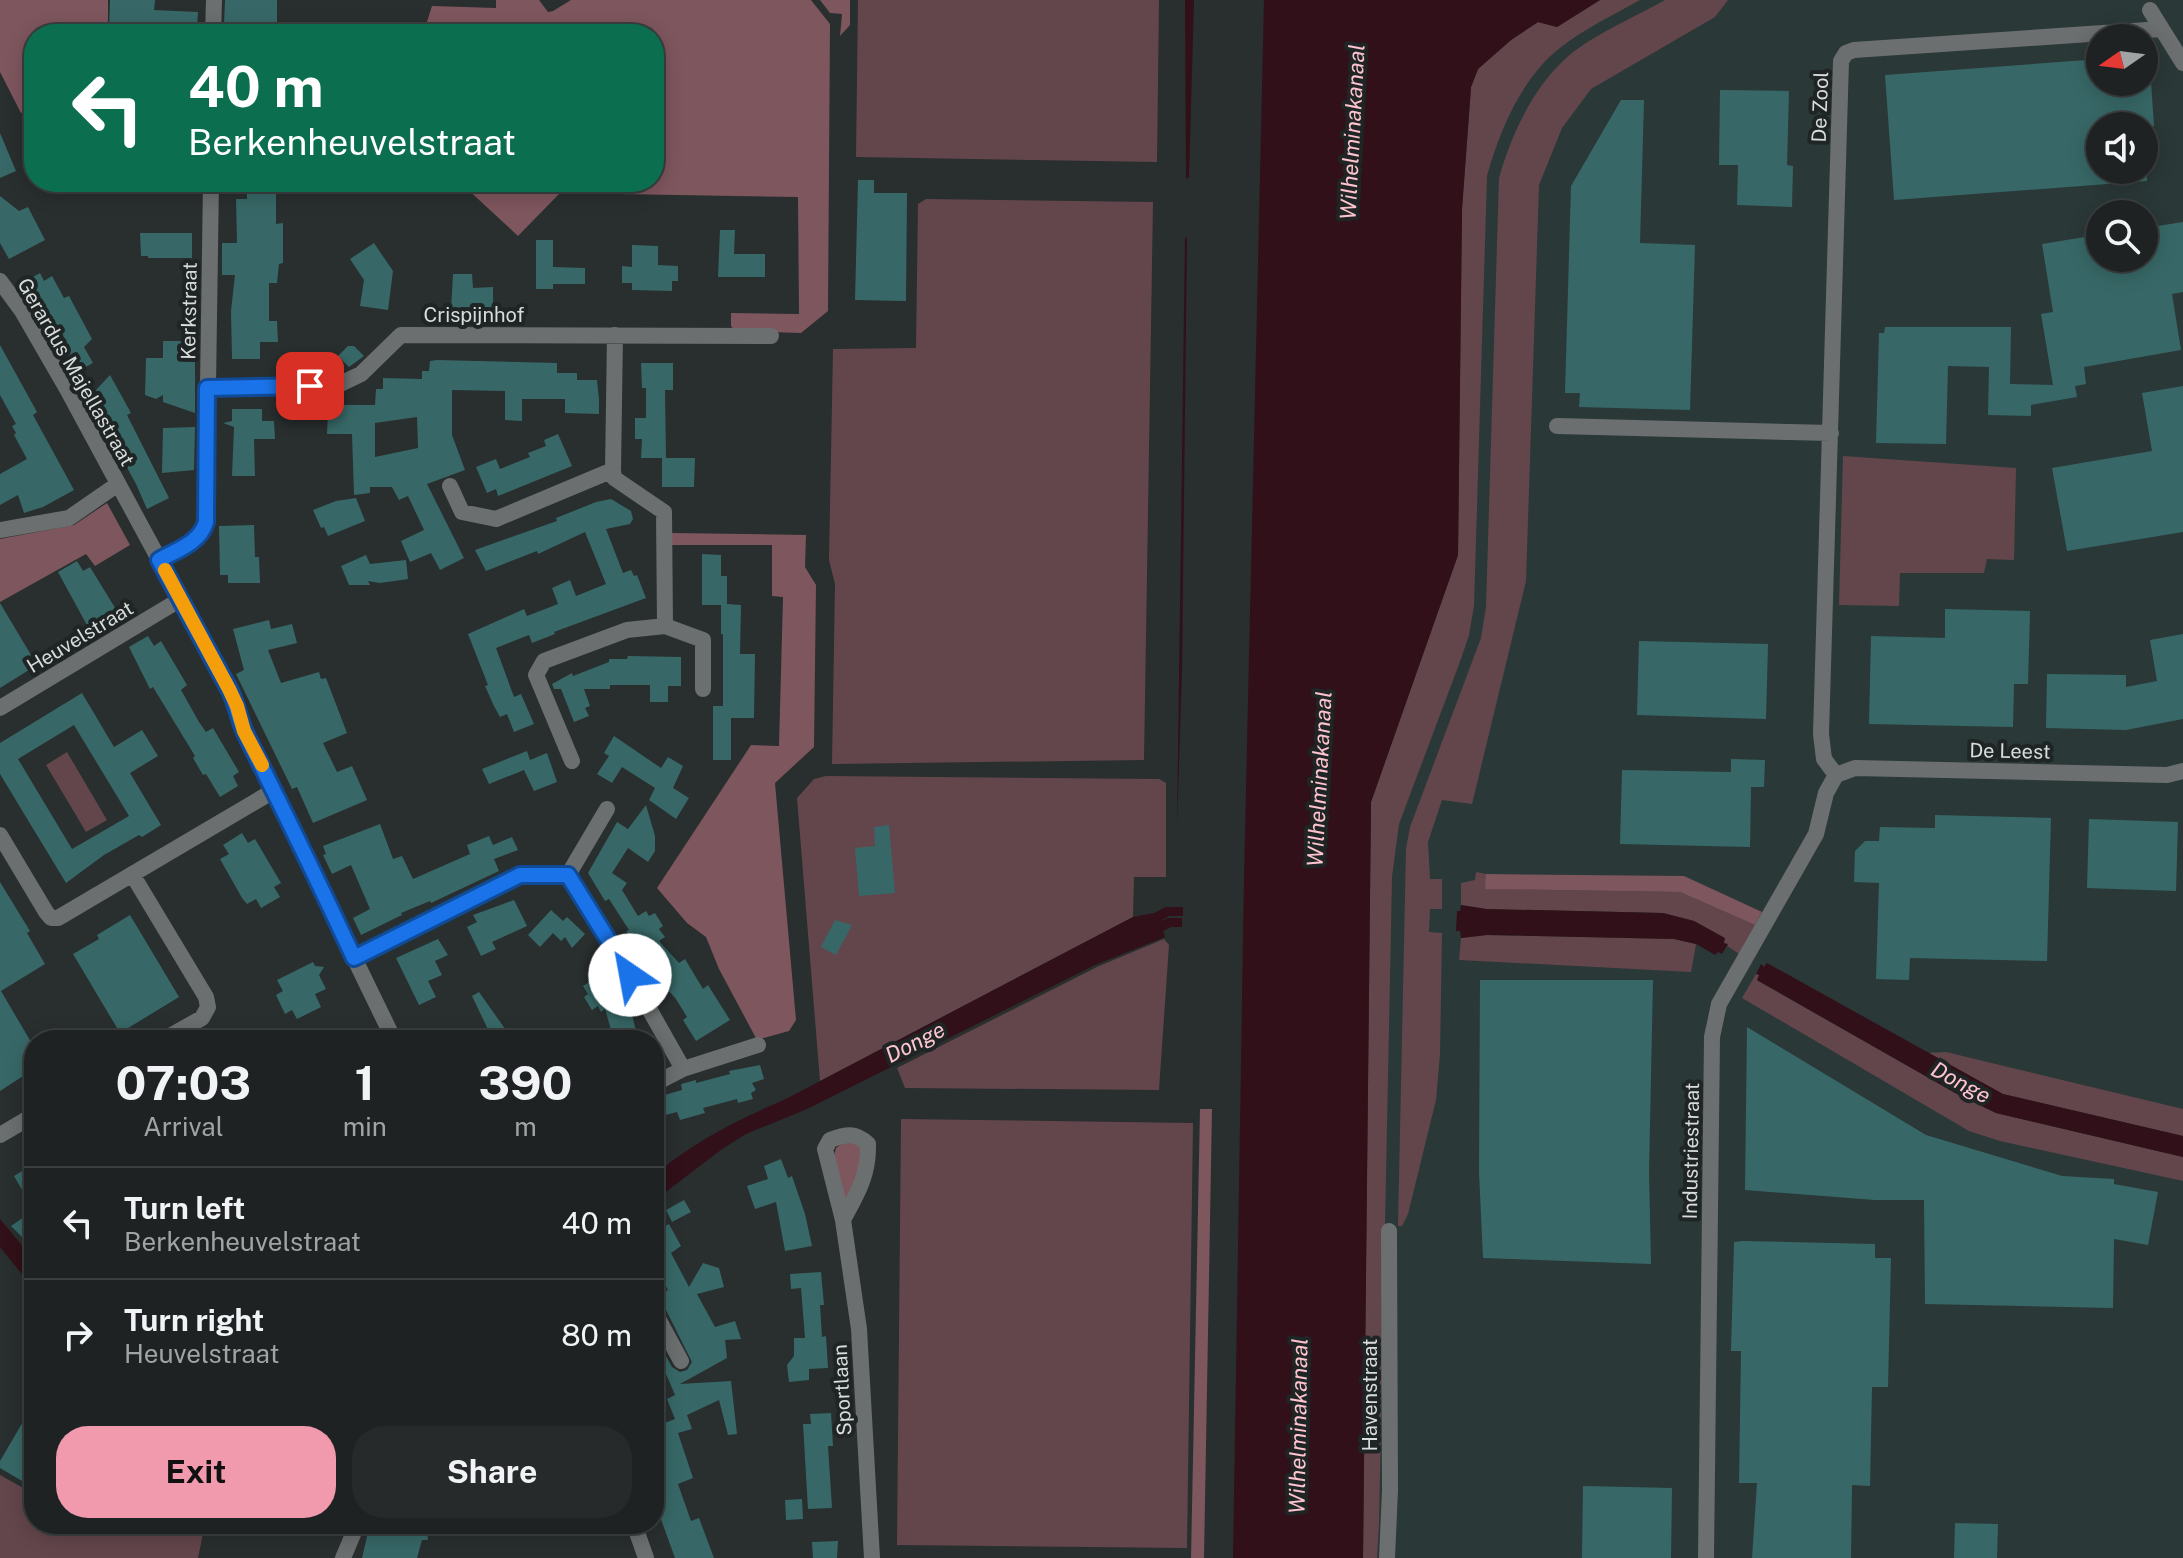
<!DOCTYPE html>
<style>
:root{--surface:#1f2222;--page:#272a2a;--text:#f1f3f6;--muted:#a1a4a5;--line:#3c3f40;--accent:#f29aad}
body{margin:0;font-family:"Public Sans",sans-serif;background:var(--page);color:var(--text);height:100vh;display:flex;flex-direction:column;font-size:30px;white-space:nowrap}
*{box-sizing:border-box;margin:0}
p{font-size:26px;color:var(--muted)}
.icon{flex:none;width:44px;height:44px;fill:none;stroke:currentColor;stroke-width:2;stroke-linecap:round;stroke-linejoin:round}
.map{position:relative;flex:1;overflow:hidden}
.drawer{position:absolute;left:24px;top:1030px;width:640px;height:504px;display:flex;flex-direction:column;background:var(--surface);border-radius:32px;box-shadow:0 4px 20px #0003,0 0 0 2px var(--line)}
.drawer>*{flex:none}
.banner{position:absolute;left:24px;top:24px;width:640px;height:168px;border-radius:32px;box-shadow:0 4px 20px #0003,0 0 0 2px var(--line);background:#0b6e4f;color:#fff;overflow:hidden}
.needle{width:52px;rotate:256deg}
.tools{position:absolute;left:2086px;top:24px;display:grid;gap:16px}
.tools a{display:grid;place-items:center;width:72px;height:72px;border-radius:50%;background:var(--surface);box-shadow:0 4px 20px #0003,0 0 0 2px var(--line);font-size:40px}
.pin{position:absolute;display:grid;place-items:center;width:68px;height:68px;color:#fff;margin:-34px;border-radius:16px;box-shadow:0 4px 12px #0006}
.me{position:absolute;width:88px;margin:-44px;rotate:327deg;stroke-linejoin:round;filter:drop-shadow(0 0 6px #0008)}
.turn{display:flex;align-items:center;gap:28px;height:168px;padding:0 32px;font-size:36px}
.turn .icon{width:104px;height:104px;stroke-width:2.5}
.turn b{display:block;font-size:56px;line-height:68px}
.eta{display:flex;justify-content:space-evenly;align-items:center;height:136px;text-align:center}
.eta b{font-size:48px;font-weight:700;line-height:56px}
.cta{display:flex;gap:16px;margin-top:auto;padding:16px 32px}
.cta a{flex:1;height:92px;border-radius:32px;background:var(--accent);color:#111;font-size:32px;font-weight:700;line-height:92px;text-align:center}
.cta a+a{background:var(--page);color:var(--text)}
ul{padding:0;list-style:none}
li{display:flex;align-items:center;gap:24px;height:112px;padding:0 32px;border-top:2px solid var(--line)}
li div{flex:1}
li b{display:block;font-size:30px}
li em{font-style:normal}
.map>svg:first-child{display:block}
.built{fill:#2b3838;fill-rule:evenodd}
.green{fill:#63464c}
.forest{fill:#7e565e}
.water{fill:#311019}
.building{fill:#376867;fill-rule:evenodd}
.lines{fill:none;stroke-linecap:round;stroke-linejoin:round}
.minor{stroke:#6c6f6f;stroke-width:16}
.route-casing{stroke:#114b97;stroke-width:20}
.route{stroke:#1a73e8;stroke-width:14}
.slow{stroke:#f59e0b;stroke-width:14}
.labels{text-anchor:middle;stroke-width:8;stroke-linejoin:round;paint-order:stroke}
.street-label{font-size:20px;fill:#d8dcdc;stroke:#1f2424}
.water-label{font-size:22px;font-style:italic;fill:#fec4cf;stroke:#1f2424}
</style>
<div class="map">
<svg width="2183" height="1558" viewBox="0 0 2183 1558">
<rect width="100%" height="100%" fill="#292e2e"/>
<path class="built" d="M1617,0H2183V1558H1367L1382,824L1470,546L1485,122L1576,24ZM2100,38H2144V82H2100ZM2100,126H2144V170H2100ZM2100,214H2144V258H2100Z"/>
<path class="green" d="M858,0H1159L1157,162L856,157Z
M1600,0H1640C1613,15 1584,29 1560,48C1522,77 1499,132 1487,176L1474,606L1469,635L1461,659L1399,824L1392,877L1379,1524L1377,1558H1363L1371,802L1458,555L1462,209L1471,87L1478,69L1511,40L1538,22L1557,27Z
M1665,0H1728L1715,17L1591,89L1562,128L1539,185L1526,581L1472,804L1442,800L1428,842L1430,879H1442V909H1430L1429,932L1442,933L1440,1054L1436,1100L1408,1214L1402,1226H1398L1406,849L1410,827L1481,638L1486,607L1499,178C1511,136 1531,91 1564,60C1588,37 1635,17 1665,0Z
M926,199L1153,202L1144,760L832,764L835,584L829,560L833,349L916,348L918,204Z
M1843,456L2016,468L2014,560L1987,559L1984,573H1900L1899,606L1839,605Z
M67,752L107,820L86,832L46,765Z
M826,776L1159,779L1166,783V877H1134L1133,917L820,1081L797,798L814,779Z
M1476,872L1486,874V889L1680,892L1755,925L1739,954L1723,943L1724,938L1694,921L1663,913L1486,909L1461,905V883L1475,880Z
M1487,935L1674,939L1696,944L1691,972L1459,960L1461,938Z
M1164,939L1169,945L1159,1090L905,1088L897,1068L1099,966Z
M1756,974L1760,975L1758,981L1957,1094L1996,1113L2183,1157V1181L2000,1141L1969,1131L1742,998Z
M1946,1052L2183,1109V1136L2003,1094L1927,1053Z
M901,1119L1193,1123L1187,1548L897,1545Z
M0,1475L34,1494V1524H205L198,1558H0Z"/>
<path class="forest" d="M0,0H108V34H34V106L21,113L0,72Z
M496,0H539L548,12L553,11L571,0H811L830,24L828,311L801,333L735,331L731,326V313L799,314L798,197L560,193L518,236L464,186L461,182H654V34H423L432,6L496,8Z
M820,0H850V25L840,36L842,14L830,13Z
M107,503L130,545L95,566L86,554L0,602V539L74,525Z
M672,533L806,535L805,567L816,585L814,747L775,783L796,1020L789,1031L757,1040L719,969L706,937L687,923L657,888L751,745L779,746L783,597L772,596V545H672Z
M1486,874L1684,876L1762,912L1755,925L1680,892L1485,889Z
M1200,1109H1212L1204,1558H1191Z
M847,1140L860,1144L863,1160L845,1204L834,1156L836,1148Z"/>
<path class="water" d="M1185,0H1194L1189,177L1186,179Z
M1264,0H1600L1557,27L1538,22L1511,40L1478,69L1471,87L1462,209L1458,555L1371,802L1363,1558H1233L1244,877Z
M1187,237L1182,669L1177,828L1185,238Z
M1461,905L1486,909L1663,913L1694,921L1725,938L1724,943L1728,944L1722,954L1718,952L1715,955L1696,944L1674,939L1487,935L1461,938L1460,931H1456L1457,911H1460Z
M1166,907H1183V916H1169L1158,922L1168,918H1182V927H1171L1163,931L1165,937L1095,965L807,1109L746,1134L722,1149L654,1201V1175C697,1140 735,1121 786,1099L1133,917L1154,913Z
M1767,963L2003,1094L2183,1136V1157L1996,1113L1957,1094L1757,980L1759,975L1756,974L1761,964L1764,967Z
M0,1219L34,1260V1289L0,1247Z"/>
<path class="building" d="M110,0H155L154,10L198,12L197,30H109Z
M225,0H277V25H224Z
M2100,59V82H2151L2154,126H2100V170H2147V181L1894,200L1885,75Z
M1720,90L1789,91L1787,165L1793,166L1792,207L1737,205L1738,165H1719Z
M1621,100H1644L1640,243L1695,245L1690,410L1579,407L1580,393H1565L1571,186Z
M0,133L16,171L0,178Z
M858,180H874V193H907L906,301L855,300Z
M258,182H276V224L283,223V263L279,264L277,283H269V321H277L278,342H260V359H232L231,311L235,275H222V243H237L236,199H247V190L257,189Z
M0,196L19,211L28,207L45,240L9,259L0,243Z
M2183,222V292L2172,294L2181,350L2084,367L2086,384L2075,386L2077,397L2031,405V416L1988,415L1989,367L1948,366L1946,444L1876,443L1879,333H1884L1885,327H2011L2010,384L2053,385L2041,314L2053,312L2042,244L2097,235L2100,258H2144V242L2153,240L2151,227Z
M720,230H735L734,254H765V277H718Z
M140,233H192V258H148V256H141Z
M536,240H553V267L585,268V284H553V289H536Z
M374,243L393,271L388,310L360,306L364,280L350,259Z
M632,245L658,246V265L678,266V281H672V291L632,290V283H622V266L632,267Z
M40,273L44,281L52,276L64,298L69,296L92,339L84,347L93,363L75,373L26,281Z
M453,274H472L473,288L493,287V311H451Z
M163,341H195V413L163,402V395L156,399L145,395L146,358H163Z
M0,345L37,412L33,415L74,490L43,507L24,513L18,495L0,505V474L27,459L14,435L16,433L12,426L16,424L0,395Z
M348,346H354L364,356L349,367L338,356Z
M437,360L557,363V373H577V380H597L599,400V414L565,413V399H522V421L505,420V391L452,390V435L465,470L427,484L464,558L440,570L431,553L410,562L401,541L424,530L408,496L399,500L392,487H370V493L354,495L352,434H327L328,410H336V406L343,405H375L376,389H383V378L422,379V371H429L430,361ZM417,417L418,448L375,457V423Z
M641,363H673V390H665L666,458H695L694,487H662V458H641L642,439H635V418H646V388H642Z
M110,375L131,413L127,415L169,498L147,509L136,484L89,398L98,394L96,390Z
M2183,386V532L2067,551L2052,468L2152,451L2142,393Z
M232,409H262V421H274L275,439H254L255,476H232L234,427L223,423L232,421Z
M195,427L194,470L162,473L163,428Z
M558,434L572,466L498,496L496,489L487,493L476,467L496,459L500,469L530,457L528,453L546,446L544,440Z
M356,498L365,521L328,536L324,527L321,528L313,510L336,501Z
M611,499L631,511L633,519L630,524L606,529L623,573L631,570L634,576L637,575L646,598L554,632L555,634L532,643L529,635L496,648L514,697L521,694L534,724L514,732L507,714L500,717L494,706L485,686L488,685L468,634L524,609L527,616L558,604L552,588L570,580L576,596L606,584L585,532L538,554L537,551L486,571L475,550L557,521L556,518L596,502Z
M254,525L255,557H259L260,583H228V575H220L219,526Z
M702,554L721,555V576H727V604L741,605L740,654H755L754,718H731V760H713V706H723V634H721V605H702Z
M366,555L370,564L406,560L408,579L380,583L368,581L370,585H349L341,566Z
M77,561L83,571L90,567L117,611L110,615L115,625L94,638L58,572Z
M0,603L37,665L0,688Z
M1945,609L2030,611L2028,684H2014L2013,727L1869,724L1871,636L1945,638Z
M269,620L271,629L292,624L297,643L268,650L281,683L319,672L321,679L326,678L347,733L323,743L337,772L352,766L367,800L313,823L297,787L292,789L236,674L244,670L233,629Z
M2183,634V719L2126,730L2046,728L2047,674L2126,675V687L2157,681L2150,640Z
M148,636L154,646L161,641L187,685L181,690L199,722L206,732L213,728L239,772L233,776L238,786L220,797L206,774L203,775L193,758L195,756L153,687L150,689L129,647Z
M1639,641L1768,644L1766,719L1637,715Z
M628,656L681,657V686H668V702H650V685H610V689H584L590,706L585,708L589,716L574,722L561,689H554L552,684L572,673L573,676L609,662V659H627Z
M82,693L114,747L142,730L158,756L130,773L161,825L142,837L139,835L104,855L66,883L0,774V743ZM74,725L129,816L72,849L18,759Z
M614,736L661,768L668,757L683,766L673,788L689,798L676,819L649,800L655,788L622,767L612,783L597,774L609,756L604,753Z
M527,751L530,760L547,753L557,782L534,791L524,770L489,784L482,769Z
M1731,759L1765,760L1764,787H1751L1750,847L1620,844L1622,770L1731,772Z
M646,805L655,836V851L648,862L628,848L612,873L627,883L622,890L638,916L646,911L649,916L655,913L663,926L659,929L665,937L659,941L679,963L685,959L703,989L708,985L730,1020L696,1041L683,1020L687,1017L676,999L667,989L664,991L637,942L635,944L626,931L629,930L609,899L605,901L588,873L617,822L628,829Z
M1935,815L2051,818L2047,961L1910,958L1909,980L1876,979L1879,883L1854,882L1855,851L1865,841H1879L1880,827L1935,828Z
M2089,819L2178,822L2176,891L2087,888Z
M380,824L393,859L402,856L413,879L470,854L467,845L489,836L493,845L512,837L518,850L494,859L499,871L431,903L430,901L401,913L402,915L361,935L353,918L370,909L351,865L332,874L323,855L326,854L323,846Z
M889,825L895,893L859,896L855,848L875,846L874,827Z
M242,833L248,843L255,839L281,883L274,887L280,897L261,908L256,899L247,904L242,898L220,859L229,854L223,845Z
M0,882L30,931L27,933L45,964L1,991L34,1047V1069L0,1091Z
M514,900L527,926L492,942L496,949L481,956L467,927L477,922L473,915Z
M551,910L563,921L567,917L585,934L572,948L565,937L561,941L553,933L540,947L528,935Z
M130,915L179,997L120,1033L73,954L99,939L97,935Z
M835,920L852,925L836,955L821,947Z
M438,939L448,955L435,961L442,975L428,981L436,997L419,1005L396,958Z
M313,962L315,966L324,967L319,975L326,989L315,994L321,1007L297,1019L292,1010L285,1014L276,995L283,991L277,980Z
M603,973L608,982L613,979L621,992L619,994L632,1014L638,1040H614L605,1009L601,1012L598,1006L592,1010L584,997L588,994L583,986Z
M1480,980H1653L1649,1172L1651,1264L1483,1258L1479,1172Z
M479,992L513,1040H493L472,996Z
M1747,1027L1926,1135L2062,1176L2114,1179V1184L2158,1192L2148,1245L2114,1239L2113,1308L1925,1304L1924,1200H1875L1745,1190Z
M760,1065L764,1079L752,1083L756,1090L751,1093L753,1099L738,1103L737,1099L703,1108L705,1113L680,1120L677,1112L654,1118V1098L682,1090L681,1084L696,1080V1083L730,1074L729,1071Z
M781,1159L788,1178L792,1176L805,1214L812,1246L785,1251L776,1202L755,1209L747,1186L768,1179L764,1166Z
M34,1164V1249L11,1226L34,1210L14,1176Z
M684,1200L691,1212L672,1222L666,1210Z
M669,1224L681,1246L671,1253L689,1287L703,1263L719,1268L724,1287L697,1294L715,1327L735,1321L741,1339L725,1340L727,1358L680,1384L731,1381L737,1434L728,1435L719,1400L685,1416L687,1415L692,1429L678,1433L693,1478L678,1484L691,1521L699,1518L714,1558H675L654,1500V1427L675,1419L667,1399L675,1395L657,1353L663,1351L672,1367L680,1372L687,1370L692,1362L664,1306L656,1297L668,1290L654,1264V1232Z
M1743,1241L1875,1244V1258H1891L1888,1387H1872L1870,1486L1852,1485L1851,1558H1752L1757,1483H1739L1741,1351H1731L1734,1242Z
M821,1272L824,1305H820L822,1337L826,1336L828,1368L809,1369V1380L789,1382L787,1365L794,1356V1338H805L801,1288L791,1289L790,1274Z
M34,1403V1488L0,1468V1461Z
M831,1413L833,1446H828L832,1508L808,1509L803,1424H811L810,1414Z
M1583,1486L1672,1488L1671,1558H1582Z
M802,1499L803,1519L786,1520L785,1500Z
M1955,1523L1998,1524L1997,1558H1954Z
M370,1524H427L428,1540H422L417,1558H362Z
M838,1541L837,1558H813L812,1542Z"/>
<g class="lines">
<path class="minor" d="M2150,10L2183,63
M213,34L214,0
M0,281L22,311L67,389L229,689C237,704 239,720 246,735C296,836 345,938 394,1040
M207,388L336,386L361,374L401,335L771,336
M1557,426L1831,433
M450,486L462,512L496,519L613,470L615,335
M0,530L69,518L118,484
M159,560C177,550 200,543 206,522L211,182
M665,626L703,640V689
M0,708L181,599
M572,761L536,675L544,661L627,630L665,626L664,512L614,478L613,470
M1836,775L1824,759L1821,734L1841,61L1846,53L1854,50L2162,29
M1836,775L1855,768L2167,775L2183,771
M0,835L46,912L51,918H58L275,790
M132,874L206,997L208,1007L202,1018L163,1040
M568,875L607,809
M354,958L520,875H568L630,975L683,1069
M654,1084L683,1069L758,1045
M0,1135L34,1115
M843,1220C857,1194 869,1175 868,1144C855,1132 846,1134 830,1140L825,1149L843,1220L859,1329L872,1558
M654,1311L681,1361
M634,1524L646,1558
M343,1558L354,1532
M1387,1558L1390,1490L1389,1231
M1706,1558L1712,1037L1719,1004L1816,834L1826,793L1836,775"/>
</g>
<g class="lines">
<defs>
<path id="route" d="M310,386L207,388L206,522C200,543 177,550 159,560L229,689C237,704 239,721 246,735C283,809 319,883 354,958L520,875H568L630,975"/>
</defs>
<use href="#route" class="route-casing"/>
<use href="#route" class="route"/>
<path class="slow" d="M165,570L229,689L237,706L244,731L262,765"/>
</g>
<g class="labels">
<g class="street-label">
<text transform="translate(1820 107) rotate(-88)" y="7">De Zool</text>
<text transform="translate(189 311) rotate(-89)" y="7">Kerkstraat</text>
<text x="474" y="322">Crispijnhof</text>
<text transform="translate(76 372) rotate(60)" y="7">Gerardus Majellastraat</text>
<text transform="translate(80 637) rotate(-31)" y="7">Heuvelstraat</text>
<text transform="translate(2010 751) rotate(1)" y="7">De Leest</text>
<text transform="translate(1691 1151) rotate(-89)" y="7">Industriestraat</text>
<text transform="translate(842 1390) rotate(-93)" y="7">Sportlaan</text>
<text transform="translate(1370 1395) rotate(-90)" y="7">Havenstraat</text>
</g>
<g class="water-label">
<text transform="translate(1352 132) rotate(-87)" y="8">Wilhelminakanaal</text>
<text transform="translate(1319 779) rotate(-87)" y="8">Wilhelminakanaal</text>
<text transform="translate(915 1042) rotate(-27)" y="8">Donge</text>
<text transform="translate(1961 1082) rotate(28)" y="8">Donge</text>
<text transform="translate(1298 1426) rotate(-89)" y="8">Wilhelminakanaal</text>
</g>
</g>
</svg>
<div class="tools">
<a><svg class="needle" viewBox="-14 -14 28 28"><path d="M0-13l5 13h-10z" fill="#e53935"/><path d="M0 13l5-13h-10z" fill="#a1a4a5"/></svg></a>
<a><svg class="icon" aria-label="sound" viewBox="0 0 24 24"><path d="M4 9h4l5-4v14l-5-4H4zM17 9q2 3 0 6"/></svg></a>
<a><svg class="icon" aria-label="search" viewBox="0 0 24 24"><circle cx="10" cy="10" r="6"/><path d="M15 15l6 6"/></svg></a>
</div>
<div class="pin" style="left:310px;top:386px;background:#d93025"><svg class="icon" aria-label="arrive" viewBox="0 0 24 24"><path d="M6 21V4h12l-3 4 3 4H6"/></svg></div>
<svg class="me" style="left:630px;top:975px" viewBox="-20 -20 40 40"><circle r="19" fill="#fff"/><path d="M0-13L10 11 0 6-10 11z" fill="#1a73e8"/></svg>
<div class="banner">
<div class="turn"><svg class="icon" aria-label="left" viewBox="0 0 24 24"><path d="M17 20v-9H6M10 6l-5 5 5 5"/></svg><div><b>40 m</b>Berkenheuvelstraat</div></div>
</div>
<section class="drawer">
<div class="eta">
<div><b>07:03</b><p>Arrival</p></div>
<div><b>1</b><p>min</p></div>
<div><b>390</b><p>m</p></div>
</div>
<ul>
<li><svg class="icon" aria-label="left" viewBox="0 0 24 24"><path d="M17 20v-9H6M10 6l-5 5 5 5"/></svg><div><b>Turn left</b><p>Berkenheuvelstraat</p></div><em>40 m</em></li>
<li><svg class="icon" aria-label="right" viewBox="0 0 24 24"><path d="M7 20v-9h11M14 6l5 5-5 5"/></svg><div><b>Turn right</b><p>Heuvelstraat</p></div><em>80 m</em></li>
</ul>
<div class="cta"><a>Exit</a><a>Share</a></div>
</section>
</div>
